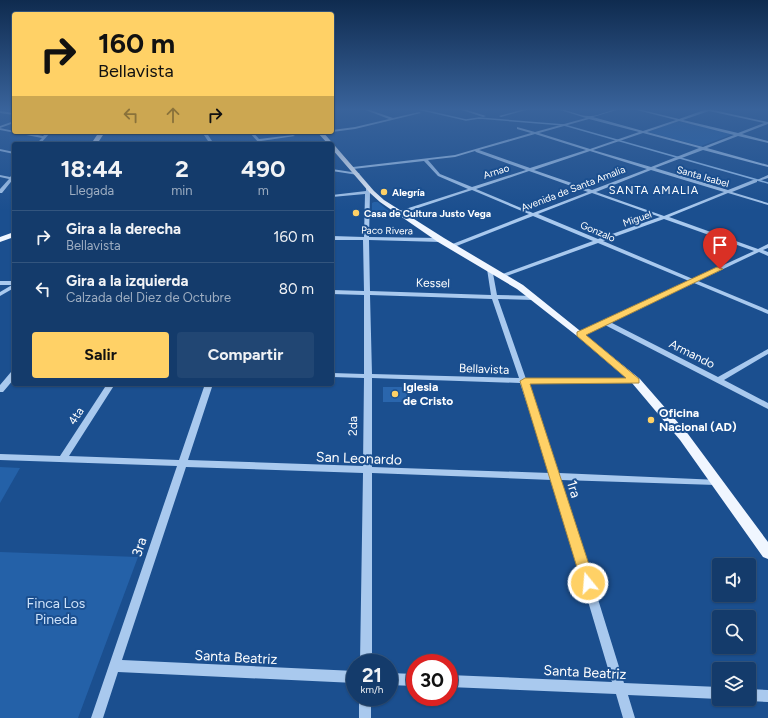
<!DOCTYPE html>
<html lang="es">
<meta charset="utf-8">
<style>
:root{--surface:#143b6b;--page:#214673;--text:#f1f3f6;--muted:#9dadc1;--line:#33557e;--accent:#ffd166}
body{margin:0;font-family:Figtree,sans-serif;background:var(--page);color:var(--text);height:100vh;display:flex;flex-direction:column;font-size:15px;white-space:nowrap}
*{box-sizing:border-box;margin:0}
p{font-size:13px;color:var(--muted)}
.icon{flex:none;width:22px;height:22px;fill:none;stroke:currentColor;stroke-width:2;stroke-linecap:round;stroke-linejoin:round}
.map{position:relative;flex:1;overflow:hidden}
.sheet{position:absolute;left:12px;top:142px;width:322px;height:244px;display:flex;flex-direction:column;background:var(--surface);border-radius:4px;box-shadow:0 1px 3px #0004,0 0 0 1px var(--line)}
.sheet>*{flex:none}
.hud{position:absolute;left:12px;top:12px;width:322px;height:122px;border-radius:4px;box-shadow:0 1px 3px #0004,0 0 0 1px var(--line);background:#ffd166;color:#111;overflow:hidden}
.controls{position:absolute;left:712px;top:558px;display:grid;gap:8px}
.controls a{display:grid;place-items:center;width:44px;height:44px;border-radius:4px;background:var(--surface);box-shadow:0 1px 3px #0004,0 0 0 1px var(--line);font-size:20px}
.speed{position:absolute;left:346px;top:654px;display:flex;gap:8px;font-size:20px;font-weight:700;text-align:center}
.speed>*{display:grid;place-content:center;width:52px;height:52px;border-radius:50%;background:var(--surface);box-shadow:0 1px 3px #0004,0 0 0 1px var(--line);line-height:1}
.speed small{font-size:10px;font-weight:400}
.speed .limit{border:6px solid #d22;background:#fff;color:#111}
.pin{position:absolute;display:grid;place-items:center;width:34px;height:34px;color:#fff;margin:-41px -17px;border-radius:50% 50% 50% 0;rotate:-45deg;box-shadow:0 0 4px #0007}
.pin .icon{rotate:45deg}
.me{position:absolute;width:44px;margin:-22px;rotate:343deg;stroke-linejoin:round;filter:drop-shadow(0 0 3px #0008)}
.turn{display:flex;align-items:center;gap:14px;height:84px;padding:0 20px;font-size:18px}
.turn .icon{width:52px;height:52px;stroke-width:2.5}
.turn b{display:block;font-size:28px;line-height:34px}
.lanes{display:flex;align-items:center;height:38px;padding:0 20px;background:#0003;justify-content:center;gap:20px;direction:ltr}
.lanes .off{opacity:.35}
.eta{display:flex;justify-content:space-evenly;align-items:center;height:68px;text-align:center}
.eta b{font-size:24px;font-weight:700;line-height:28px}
.primary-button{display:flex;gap:8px;margin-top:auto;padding:8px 20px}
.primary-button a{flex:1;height:46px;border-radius:4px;background:var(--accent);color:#111;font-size:16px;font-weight:700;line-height:46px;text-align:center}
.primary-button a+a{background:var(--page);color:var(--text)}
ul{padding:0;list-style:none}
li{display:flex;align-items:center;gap:12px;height:52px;padding:0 20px;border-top:1px solid var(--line)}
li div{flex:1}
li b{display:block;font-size:15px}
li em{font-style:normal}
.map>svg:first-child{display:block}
.green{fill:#2461a8}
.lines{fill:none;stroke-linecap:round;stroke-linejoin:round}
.stream{stroke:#9cc4f0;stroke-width:1.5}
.building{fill:#2a66ad}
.minor{fill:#a9c9ee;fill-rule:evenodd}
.major{fill:#f0f6ff;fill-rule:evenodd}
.route{fill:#ffd166;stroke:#a68842}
.poi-dot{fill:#ffd166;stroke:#1b4f8f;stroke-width:1.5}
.labels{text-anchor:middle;stroke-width:4;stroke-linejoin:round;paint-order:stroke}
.far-street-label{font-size:10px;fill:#fff;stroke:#1b4f8f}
.far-poi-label{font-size:10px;font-weight:bold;fill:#fff;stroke:#1b4f8f;text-anchor:start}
.far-neighbourhood-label{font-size:11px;letter-spacing:1px;fill:#fff;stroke:#1b4f8f}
.street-label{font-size:12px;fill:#fff;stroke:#1b4f8f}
.poi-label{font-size:12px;font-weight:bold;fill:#fff;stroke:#1b4f8f;text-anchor:start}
.near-street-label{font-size:14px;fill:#fff;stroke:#1b4f8f}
.near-park-label{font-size:14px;fill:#cfe3fa;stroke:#1b4f8f}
</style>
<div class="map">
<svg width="768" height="718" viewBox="0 0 768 718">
<rect width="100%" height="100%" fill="#1b4f8f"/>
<path class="green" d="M678,121L683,122L733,134L701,146L648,132Z
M374,202H378L391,213L372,217V203Z
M0,467L20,468L0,503Z
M0,552L138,557L78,718H0Z"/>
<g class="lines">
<path class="stream" d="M418,109L466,120L479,118L564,125L768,183"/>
</g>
<path class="building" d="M383,387H407V402H383Z"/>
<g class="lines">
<path class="minor" d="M363,109H367L393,118L419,112L421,113L355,129L332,132V130L355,127L389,119Z
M459,109H464L486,116L483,117Z
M525,109H530L501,117L499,116Z
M557,109C568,109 578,116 589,116C598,117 610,109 620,109L593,117L643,131L676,120L633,109H638L679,119L707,109H714L713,110L768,122V124L742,134L768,141V143L738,136L707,148L768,165V167L703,150L655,168L728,190L753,180H757V182L732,192L768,203V205L728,193L669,217L758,249L768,244V248L763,250L768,252V256L759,252L698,281L768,310V314L694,283L610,322L718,377L768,349V354L724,380L768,403V409L605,325L582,335L580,336L577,334L689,281L598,243L504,277H500V275L593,241L533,216L454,247H450V245L529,214L472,190L400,214H396V212L468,189L438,176L424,161L353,169L351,168L353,167L455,155L531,133L517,129V127L535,132L586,118ZM709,111L764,123L738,133L683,120ZM589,119L639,132L590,149L539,133ZM679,121L734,135L703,147L647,132ZM643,133L699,148L651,167L593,150ZM535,134L586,150L530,168L479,150ZM475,151L476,152L526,170L472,187L440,174L428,160L455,157ZM590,151L647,169L592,190L534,170ZM651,170L724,192L664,216L596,192ZM529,171L588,192L533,213L476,189ZM592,193L660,217L598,239L538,214ZM664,219L754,251L693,279L603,241Z
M0,111L14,113V115L0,113Z
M14,121V123L0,128L14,131V132H22L43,136L47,132H51L40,144H36L42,138L0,130V126Z
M202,132H206L214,144H210Z
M249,132H253L259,139L293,135L295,136L261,141L264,144H260Z
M0,149L14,152V154L0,151Z
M332,169L358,173L360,174L358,175L332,171Z
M13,174H14V178L2,193H0V189L9,179L0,177V175L10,177Z
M768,175V178L759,181L757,180Z
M366,186H370V191L373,192L370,193L369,237L441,238L444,240L441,242L369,240L370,291L491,295L487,269L490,267L492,268L497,295L534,296L537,298L534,300L498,299L526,379H639L640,381L636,383H528L559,473L719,480L720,482L719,484L716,485L561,480L624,683L719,687V699L628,695L635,718H623L616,694L449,687V675L612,682L552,480L372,473V663H360L363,473L186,467L122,660L355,671V683L118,672L103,718H91L177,466L0,460V454L60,456L107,384H115L69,456L179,460L205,384H213L188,460L363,466L364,378L332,377V373L364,374V295L332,294V290L364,291L363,240H332V236L364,237L365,194L332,197V195L366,191ZM370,295L492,299L519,378L372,374ZM372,378L520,383L550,473L372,467Z
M0,281H14V288L0,296V292L12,285H0Z
M11,372H14V379L3,392H0V385Z
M389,673L415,674V686L389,685Z
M749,689L768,690V702L749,701L745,699H749Z
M359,697H371V718H359Z"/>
<path class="major" d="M99,132H105L97,144H91Z
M317,132H323L374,191L384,200L444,238L523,285L640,379L688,434L768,542V559L763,557L680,440L632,383L577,336L517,289L438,242L380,202L370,193L332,149V144H328Z
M14,232V237L0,242V237Z"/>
</g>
<linearGradient id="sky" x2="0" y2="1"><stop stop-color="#0f2b4f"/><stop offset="0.52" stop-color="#39639b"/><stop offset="1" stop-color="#39639b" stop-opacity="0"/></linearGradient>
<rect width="768" height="210" fill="url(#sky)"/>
<path class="route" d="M717,267L723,269L586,335L639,379V383L530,384L595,583L593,587L588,589L583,587L520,381L525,378H626L577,336V332Z"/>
<g class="poi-dot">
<circle cx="384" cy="192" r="4"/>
<circle cx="356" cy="213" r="4"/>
<circle cx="395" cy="394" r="4"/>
<circle cx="651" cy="420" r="4"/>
</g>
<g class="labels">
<g class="far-street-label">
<text transform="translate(496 171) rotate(-18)" y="4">Arnao</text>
<text transform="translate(703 176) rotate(16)" y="4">Santa Isabel</text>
<text transform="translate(573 188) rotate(-21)" y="4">Avenida de Santa Amalia</text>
<text transform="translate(637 218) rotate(-19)" y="4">Miguel</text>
<text transform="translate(387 230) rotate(1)" y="4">Paco Rivera</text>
<text transform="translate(598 231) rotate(23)" y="4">Gonzalo</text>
</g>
<g class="far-poi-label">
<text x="392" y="196">Alegría</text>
<text x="364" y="217">Casa de Cultura Justo Vega</text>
</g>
<g class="far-neighbourhood-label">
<text x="654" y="194">SANTA AMALIA</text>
</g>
<g class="street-label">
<text transform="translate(433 283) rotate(1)" y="4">Kessel</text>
<text transform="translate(692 354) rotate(27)" y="4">Armando</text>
<text transform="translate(484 369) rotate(2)" y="4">Bellavista</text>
<text transform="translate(76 416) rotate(-58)" y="4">4ta</text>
<text transform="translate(353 426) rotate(-89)" y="4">2da</text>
</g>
<g class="poi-label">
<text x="403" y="391">Iglesia<tspan x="403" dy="14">de Cristo</tspan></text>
<text x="659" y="417">Oficina<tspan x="659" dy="14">Nacional (AD)</tspan></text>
</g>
<g class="near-street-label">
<text transform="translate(359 458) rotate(2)" y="5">San Leonardo</text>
<text transform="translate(574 489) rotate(73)" y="5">1ra</text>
<text transform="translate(139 547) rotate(-72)" y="5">3ra</text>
<text transform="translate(236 657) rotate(3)" y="5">Santa Beatriz</text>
<text transform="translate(585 672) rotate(3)" y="5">Santa Beatriz</text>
</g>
<g class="near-park-label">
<text x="56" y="608">Finca Los<tspan x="56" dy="16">Pineda</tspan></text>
</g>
</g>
</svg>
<div class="controls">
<a><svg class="icon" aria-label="sound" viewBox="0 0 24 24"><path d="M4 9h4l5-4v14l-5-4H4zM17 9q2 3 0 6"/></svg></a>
<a><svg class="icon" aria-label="search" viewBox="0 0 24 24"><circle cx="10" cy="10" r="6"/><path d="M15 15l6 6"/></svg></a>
<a><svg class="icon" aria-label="layers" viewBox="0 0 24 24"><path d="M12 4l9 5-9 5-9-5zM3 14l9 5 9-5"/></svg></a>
</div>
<div class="speed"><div>21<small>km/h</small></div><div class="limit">30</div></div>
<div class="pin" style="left:720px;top:269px;background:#d93025"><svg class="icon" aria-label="arrive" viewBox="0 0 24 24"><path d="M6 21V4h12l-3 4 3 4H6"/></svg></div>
<svg class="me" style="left:588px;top:583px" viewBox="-20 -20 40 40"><circle r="17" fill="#ffd166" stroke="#fff" stroke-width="3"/><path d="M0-11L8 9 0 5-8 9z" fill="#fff"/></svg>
<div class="hud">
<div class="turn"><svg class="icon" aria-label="right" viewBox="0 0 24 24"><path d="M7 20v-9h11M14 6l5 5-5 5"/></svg><div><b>160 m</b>Bellavista</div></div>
<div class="lanes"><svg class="icon off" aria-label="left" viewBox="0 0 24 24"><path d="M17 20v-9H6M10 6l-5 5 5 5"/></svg><svg class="icon off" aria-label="ahead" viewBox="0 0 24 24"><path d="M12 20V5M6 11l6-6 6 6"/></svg><svg class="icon" aria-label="right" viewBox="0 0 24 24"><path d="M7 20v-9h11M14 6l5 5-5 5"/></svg></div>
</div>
<section class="sheet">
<div class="eta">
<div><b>18:44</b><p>Llegada</p></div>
<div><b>2</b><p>min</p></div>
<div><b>490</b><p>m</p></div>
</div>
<ul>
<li><svg class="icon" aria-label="right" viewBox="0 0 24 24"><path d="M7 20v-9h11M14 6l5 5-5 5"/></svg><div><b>Gira a la derecha</b><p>Bellavista</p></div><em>160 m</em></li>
<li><svg class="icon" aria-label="left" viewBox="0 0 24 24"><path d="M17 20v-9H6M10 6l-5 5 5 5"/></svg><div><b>Gira a la izquierda</b><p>Calzada del Diez de Octubre</p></div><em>80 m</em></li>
</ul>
<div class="primary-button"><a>Salir</a><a>Compartir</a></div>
</section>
</div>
